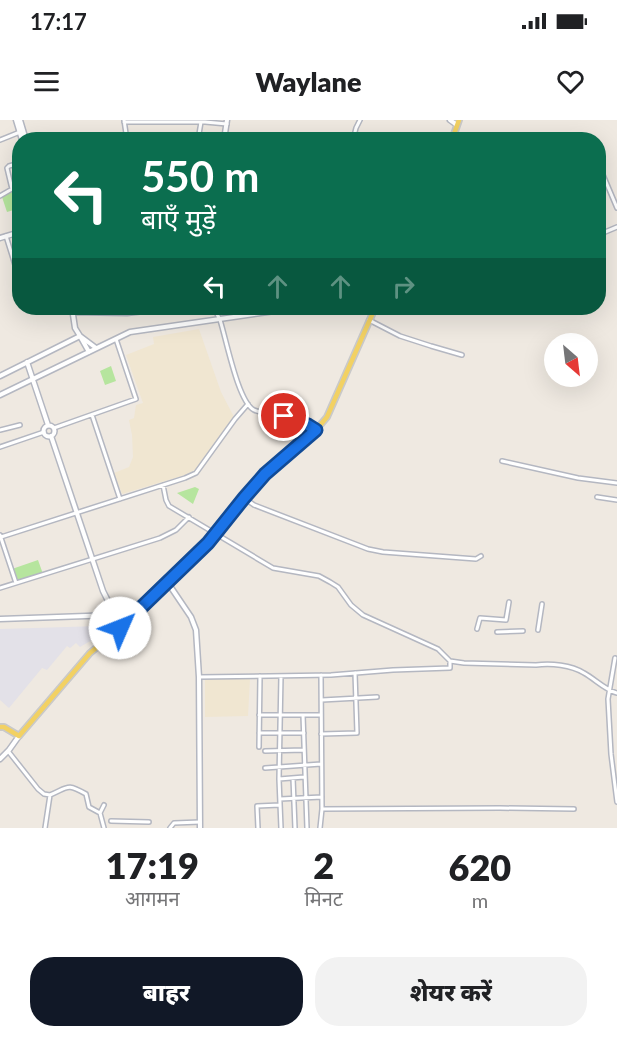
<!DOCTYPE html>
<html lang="hi">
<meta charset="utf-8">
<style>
:root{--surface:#fff;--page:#f2f2f2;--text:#202124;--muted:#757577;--accent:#111827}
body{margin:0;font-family:Lato,"Noto Sans Devanagari",sans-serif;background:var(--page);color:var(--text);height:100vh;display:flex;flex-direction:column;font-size:22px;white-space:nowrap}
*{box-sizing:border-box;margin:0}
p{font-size:20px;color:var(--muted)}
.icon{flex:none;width:33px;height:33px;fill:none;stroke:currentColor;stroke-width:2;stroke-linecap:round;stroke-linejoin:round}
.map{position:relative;height:708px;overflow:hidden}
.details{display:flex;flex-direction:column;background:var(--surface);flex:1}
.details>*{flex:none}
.guide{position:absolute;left:12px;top:12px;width:594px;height:183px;border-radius:24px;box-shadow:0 6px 24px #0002;background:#0b6e4f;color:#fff;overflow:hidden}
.needle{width:39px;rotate:152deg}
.buttons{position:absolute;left:544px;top:213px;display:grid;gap:12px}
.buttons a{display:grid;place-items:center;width:54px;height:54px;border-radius:50%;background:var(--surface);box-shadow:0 6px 24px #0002;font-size:30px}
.pin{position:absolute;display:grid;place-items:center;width:51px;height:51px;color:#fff;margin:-26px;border:3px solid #fff;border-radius:50%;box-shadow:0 2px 6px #0007}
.me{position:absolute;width:66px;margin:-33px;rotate:46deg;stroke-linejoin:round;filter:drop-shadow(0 0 4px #0008)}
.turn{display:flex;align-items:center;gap:21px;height:126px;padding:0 30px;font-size:27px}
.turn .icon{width:78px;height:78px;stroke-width:2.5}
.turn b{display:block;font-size:42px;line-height:51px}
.lanes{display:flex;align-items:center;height:57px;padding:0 30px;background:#0003;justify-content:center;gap:30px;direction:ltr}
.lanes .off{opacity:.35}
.eta{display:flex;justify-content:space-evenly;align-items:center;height:102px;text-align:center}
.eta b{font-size:36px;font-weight:800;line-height:42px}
.cta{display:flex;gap:12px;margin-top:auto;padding:12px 30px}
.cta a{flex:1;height:69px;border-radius:24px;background:var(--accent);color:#fff;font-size:24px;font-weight:800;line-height:69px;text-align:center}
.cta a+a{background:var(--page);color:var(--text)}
.status{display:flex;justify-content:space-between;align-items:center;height:42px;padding:0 30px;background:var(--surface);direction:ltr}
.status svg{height:16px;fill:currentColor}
header{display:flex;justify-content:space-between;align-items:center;height:78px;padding:0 30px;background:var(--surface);font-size:27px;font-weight:800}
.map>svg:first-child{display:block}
.industrial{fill:#e3e1e8}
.education{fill:#f0e6d1}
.green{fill:#b6e59e}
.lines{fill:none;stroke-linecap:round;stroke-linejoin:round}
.street-casing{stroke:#b4b7c1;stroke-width:6}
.secondary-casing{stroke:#b4b7c1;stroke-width:7}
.primary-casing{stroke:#c9c9c9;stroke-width:8}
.street{stroke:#fff;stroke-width:3}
.secondary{stroke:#fff;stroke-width:4}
.primary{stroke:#f2d163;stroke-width:4.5}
.route-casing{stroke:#114b97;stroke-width:15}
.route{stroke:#1a73e8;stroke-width:10}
</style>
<div class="status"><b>17:17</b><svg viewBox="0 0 49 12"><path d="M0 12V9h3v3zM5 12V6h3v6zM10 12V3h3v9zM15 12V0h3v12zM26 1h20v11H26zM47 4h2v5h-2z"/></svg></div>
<header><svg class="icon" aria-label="menu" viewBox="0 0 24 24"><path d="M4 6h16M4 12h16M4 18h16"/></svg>Waylane<svg class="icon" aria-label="heart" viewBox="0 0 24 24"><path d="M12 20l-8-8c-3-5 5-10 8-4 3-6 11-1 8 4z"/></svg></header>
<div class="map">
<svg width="617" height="708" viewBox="0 0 617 708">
<rect width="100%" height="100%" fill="#efe9e1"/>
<path class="industrial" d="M100,506L104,513L80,527L76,523L70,528L67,526L47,550L42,548L9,588L0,580V509Z"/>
<path class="education" d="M199,209L221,272L234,297L195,350L185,355L122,374L114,353L129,347L133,337L132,315L129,300L134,298L136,285L143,283L126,235L154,224L153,217Z
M205,559H250L248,596L205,597Z"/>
<path class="green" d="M12,71L17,89L7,92L2,77Z
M239,188H284L240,194Z
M111,246L116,261L105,265L100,251Z
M195,367L199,369L193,384L177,373Z
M38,440L43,454L16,462L12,449Z"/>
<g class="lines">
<defs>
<path id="street" d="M124,0L127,20
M124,2H205L227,4
M0,20L20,12
M198,20L201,2
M353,20L356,8L360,0
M598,43L617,88
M0,76L12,69L7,48L9,46L20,43
M598,115L617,107
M6,116L20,161
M214,188C216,192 218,196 220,200C226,218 238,282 254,290C262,294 273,293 282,295C293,298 305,304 316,310
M369,200L400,216L431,226L462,235
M92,295L120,379
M54,308L136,279L116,219
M0,310L20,305
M0,327L44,312
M502,341L578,358L617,363
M163,365L166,380L169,386L273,448L319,456L330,462L338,467L351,485L363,495L438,529L450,541L464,543L536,545C551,543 571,545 584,553C595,559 605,570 617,573
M597,377L617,380
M244,378L254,385L368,429L383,432L476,439L481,436
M0,415L16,463
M1,417L185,358L196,353L235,299L248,284
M0,468L160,418L176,410L189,397
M477,509L480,498L506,500L509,482
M538,510L542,484
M497,512L523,511
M615,538L608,579L611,634L617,682
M199,557L331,555L393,550L450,548V541
M322,580L377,577
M259,595H320
M303,595L307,708
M259,613H304
M321,614L357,613L355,553
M259,627L260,556
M8,631L38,669L44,674L50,675C69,667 66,663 86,674L89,687L100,693L104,708
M265,631L304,630
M265,648L321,644
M293,658L295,708
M279,659L304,657
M280,679L322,677
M322,689L500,688L574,689
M100,693L104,685
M111,701L149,702
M45,708L50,675
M170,708L174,703L200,702
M258,708L257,686L280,685
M281,708L279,659L281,556
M320,708L322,689L321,555"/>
<path id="secondary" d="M16,0L22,20
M20,0L26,20
M450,0L457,5
M224,20L227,0
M0,118L20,112
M72,188L75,208L80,216L96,228
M73,192L127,193L169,188
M27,242L48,305
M0,256L80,216L89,232
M0,275L130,212L295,188
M43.5 311a5.5 5.5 0 1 1 11 0a5.5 5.5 0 1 1-11 0Z
M51,316L103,471L115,495
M168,463L191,497L196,510L199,557L200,708
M0,499L115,495L128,500
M0,639L9,630L19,616"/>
<path id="primary" d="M452,20L459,0
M0,607H4L19,616L90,533L120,508L176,455L208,423L244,378L265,354L316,310L327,297L375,188"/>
</defs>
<use href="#street" class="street-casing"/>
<use href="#secondary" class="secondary-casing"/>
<use href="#primary" class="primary-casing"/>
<use href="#street" class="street"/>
<use href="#secondary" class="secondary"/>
<use href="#primary" class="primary"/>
</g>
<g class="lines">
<defs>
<path id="route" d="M120,508L208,423L244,378L265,354L316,310L308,305L284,296"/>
</defs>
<use href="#route" class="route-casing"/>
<use href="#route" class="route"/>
</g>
</svg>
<div class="buttons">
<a><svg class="needle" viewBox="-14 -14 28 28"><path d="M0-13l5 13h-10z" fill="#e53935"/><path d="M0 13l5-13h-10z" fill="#757577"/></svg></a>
</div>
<div class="pin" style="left:284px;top:296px;background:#d93025"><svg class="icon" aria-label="arrive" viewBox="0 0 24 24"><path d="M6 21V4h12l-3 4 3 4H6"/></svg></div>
<svg class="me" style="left:120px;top:508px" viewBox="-20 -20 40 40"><circle r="19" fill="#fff"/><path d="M0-13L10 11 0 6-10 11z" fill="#1a73e8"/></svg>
<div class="guide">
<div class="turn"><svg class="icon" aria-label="left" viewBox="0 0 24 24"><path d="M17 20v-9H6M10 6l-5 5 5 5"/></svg><div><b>550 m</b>बाएँ मुड़ें</div></div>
<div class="lanes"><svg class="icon" aria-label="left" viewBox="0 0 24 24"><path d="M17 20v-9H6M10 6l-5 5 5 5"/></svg><svg class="icon off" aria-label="ahead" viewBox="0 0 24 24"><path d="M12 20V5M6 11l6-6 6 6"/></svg><svg class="icon off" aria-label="ahead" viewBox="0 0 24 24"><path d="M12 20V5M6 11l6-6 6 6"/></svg><svg class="icon off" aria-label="right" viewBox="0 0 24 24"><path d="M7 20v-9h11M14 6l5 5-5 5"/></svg></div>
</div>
</div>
<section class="details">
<div class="eta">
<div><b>17:19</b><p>आगमन</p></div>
<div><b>2</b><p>मिनट</p></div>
<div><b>620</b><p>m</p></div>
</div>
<div class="cta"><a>बाहर</a><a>शेयर करें</a></div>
</section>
